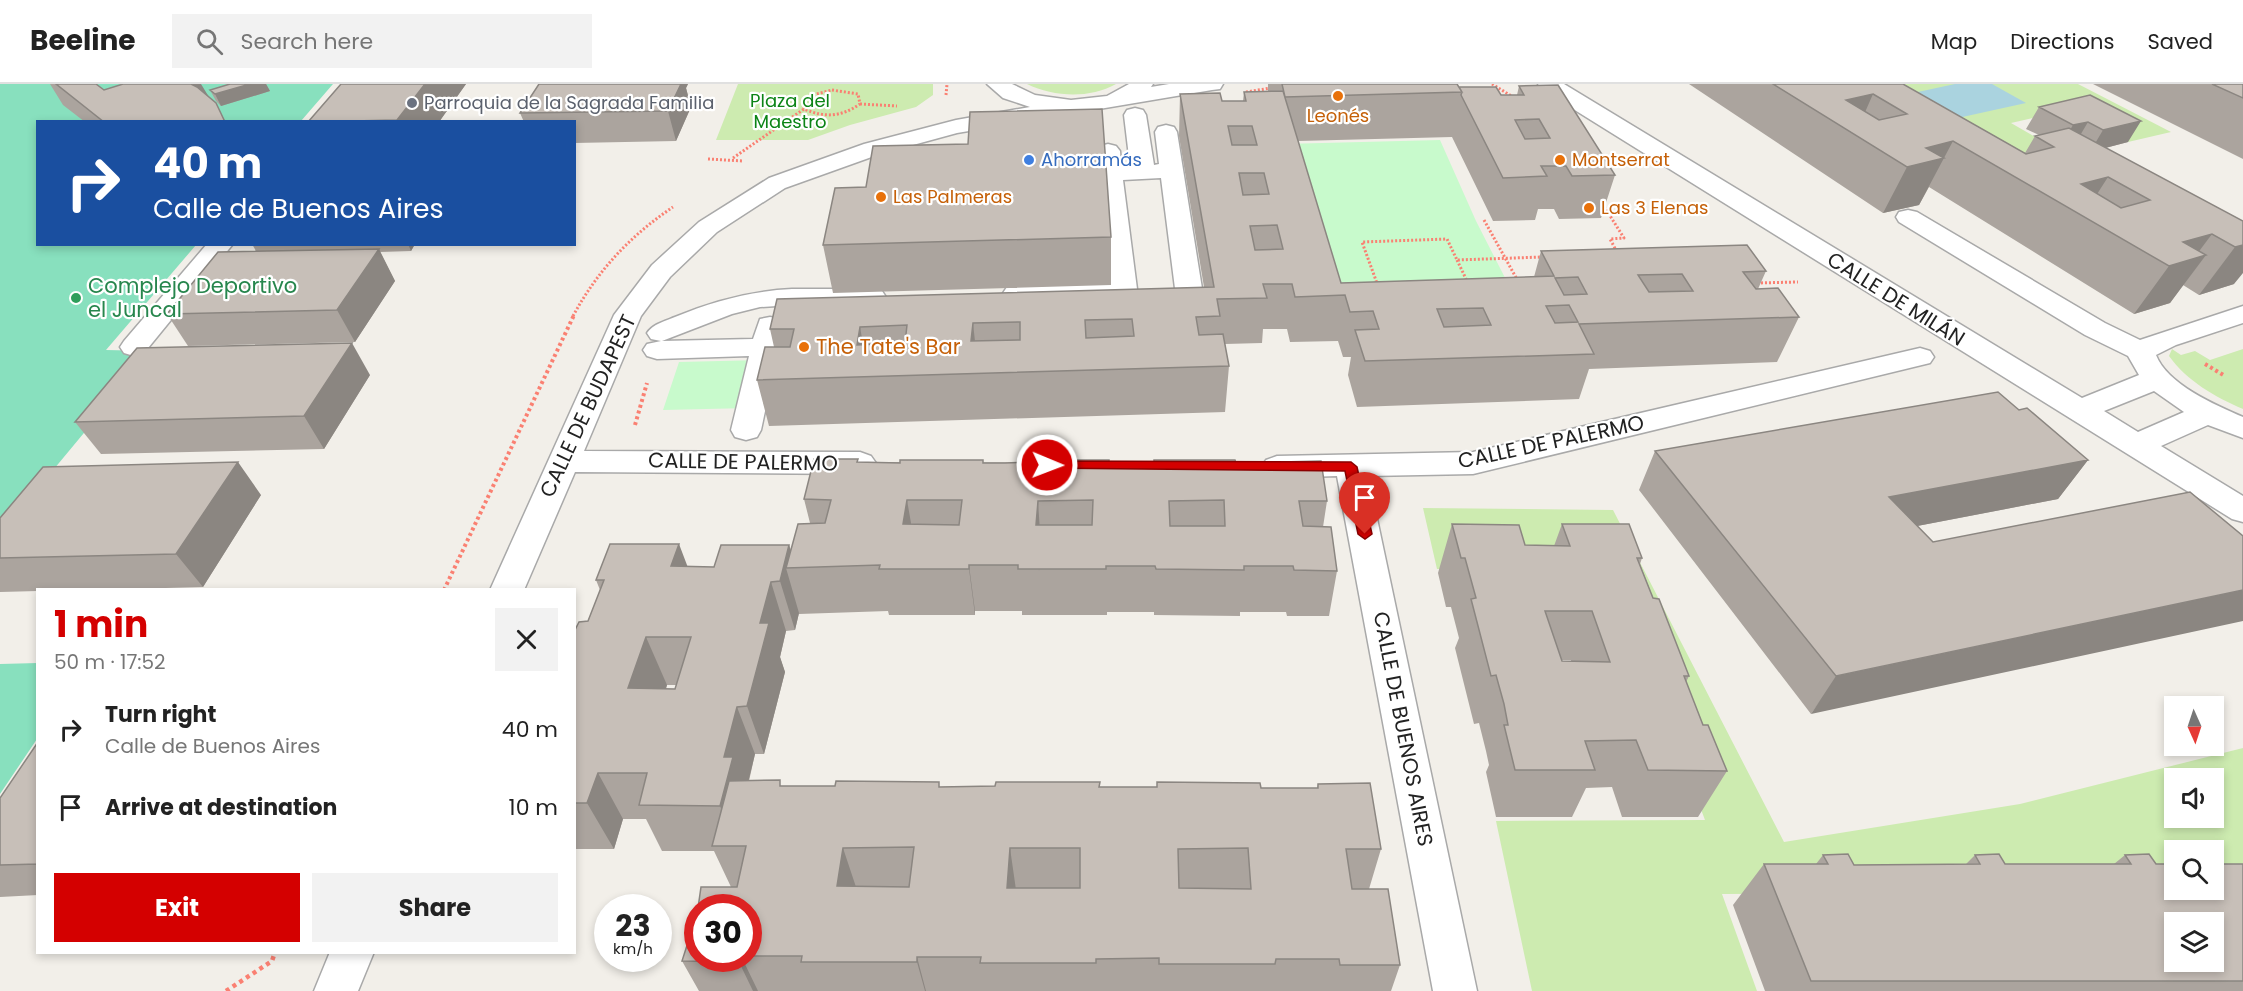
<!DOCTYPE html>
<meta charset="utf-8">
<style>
:root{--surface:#fff;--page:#f2f2f2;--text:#222;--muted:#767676;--line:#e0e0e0;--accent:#d40000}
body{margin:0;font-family:Poppins,sans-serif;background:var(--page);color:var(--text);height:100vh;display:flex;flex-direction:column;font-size:22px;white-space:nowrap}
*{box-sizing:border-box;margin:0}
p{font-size:20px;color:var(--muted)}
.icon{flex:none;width:33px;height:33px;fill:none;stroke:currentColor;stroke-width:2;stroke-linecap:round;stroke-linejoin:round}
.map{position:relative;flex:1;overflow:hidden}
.panel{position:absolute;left:36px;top:504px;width:540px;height:366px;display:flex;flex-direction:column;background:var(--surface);border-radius:0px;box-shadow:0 3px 9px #0003}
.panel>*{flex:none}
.top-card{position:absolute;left:36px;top:36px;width:540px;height:126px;border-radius:0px;box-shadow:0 3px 9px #0003;background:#1a4fa0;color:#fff;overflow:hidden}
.needle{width:39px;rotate:177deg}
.fabs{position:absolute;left:2164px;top:612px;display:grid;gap:12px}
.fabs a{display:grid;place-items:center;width:60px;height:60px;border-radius:0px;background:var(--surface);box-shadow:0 3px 9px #0003;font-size:30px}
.speed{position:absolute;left:594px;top:810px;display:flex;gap:12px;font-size:30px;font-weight:700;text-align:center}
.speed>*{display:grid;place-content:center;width:78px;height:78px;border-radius:50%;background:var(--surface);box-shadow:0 3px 9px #0003;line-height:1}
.speed small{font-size:15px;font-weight:400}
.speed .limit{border:9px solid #d22;background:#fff;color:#111}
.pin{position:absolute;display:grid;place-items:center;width:51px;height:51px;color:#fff;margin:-62px -26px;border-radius:50% 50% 50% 0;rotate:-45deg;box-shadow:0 0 6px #0007}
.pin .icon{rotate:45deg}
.me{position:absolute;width:66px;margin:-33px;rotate:91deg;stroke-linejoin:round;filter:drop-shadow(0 0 4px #0008)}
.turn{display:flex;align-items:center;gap:21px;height:126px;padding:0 18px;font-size:27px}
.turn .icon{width:78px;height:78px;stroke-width:2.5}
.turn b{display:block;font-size:42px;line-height:51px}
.round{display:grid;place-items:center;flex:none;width:63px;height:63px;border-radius:0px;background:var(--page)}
.head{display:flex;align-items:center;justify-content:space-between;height:102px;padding:0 18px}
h1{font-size:36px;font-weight:700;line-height:45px;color:var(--accent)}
.cta{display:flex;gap:12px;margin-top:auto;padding:12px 18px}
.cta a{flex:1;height:69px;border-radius:0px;background:var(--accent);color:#fff;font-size:24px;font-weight:700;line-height:69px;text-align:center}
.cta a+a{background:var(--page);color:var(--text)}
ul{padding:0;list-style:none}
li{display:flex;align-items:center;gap:18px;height:78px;padding:0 18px}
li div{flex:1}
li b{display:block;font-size:22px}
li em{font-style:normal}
header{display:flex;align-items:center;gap:36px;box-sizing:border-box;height:84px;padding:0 30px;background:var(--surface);border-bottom:2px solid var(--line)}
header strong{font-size:28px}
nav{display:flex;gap:33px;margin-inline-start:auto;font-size:21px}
.search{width:420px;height:54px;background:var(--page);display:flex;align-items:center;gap:15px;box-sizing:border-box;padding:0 21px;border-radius:0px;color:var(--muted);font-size:22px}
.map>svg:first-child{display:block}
.grass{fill:#cdebb0;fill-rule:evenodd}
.park{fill:#c8facc}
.pitch{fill:#88e0be}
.water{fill:#aad3df}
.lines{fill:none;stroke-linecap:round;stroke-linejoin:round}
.minor-casing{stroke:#a9a9a9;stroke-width:3}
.path-far2{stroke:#fa8072;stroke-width:3;stroke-dasharray:2 2;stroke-linecap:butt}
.path-far1{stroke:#fa8072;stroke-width:4;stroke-dasharray:3 3;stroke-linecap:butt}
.path{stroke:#fa8072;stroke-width:4.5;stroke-dasharray:4 4;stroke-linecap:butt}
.minor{fill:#fff;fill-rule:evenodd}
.wall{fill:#aba49e;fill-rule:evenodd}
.shaded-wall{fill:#8b8681}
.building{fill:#c7bfb8;stroke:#8b8681;stroke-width:1.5;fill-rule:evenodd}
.route{fill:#d40000;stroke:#8a0000;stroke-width:1.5}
.food-dot{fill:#e8710a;stroke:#fff;stroke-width:2}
.worship-dot{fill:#6b7280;stroke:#fff;stroke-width:2}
.shop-dot{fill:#3f7fe0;stroke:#fff;stroke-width:2}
.leisure-dot{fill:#2e9e5b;stroke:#fff;stroke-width:2}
.labels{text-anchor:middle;stroke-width:4.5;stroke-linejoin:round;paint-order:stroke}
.far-park-label{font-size:18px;fill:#0c8416;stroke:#fff}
.far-worship-label{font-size:18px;fill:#5b616d;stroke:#fff;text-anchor:start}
.far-food-label{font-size:18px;fill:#c56008;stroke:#fff;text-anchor:start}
.far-shop-label{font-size:18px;fill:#366cbe;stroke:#fff;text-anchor:start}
.leisure-label{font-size:21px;fill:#27864d;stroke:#fff;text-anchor:start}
.street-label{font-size:21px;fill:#222;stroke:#fff}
.food-label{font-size:21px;fill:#c56008;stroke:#fff;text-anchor:start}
</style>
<header>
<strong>Beeline</strong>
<div class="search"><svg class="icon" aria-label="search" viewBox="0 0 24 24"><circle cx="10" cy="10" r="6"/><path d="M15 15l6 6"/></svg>Search here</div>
<nav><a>Map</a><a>Directions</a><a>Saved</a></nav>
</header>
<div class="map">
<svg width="2243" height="907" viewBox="0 0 2243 907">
<rect width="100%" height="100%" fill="#f2efe9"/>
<path class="grass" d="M738,0H933V11L916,23L850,41L808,56H716Z
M1027,0H1116C1089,15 1054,13 1027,0Z
M1821,0H2078L2171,48L2128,58L2067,26L2011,39L2070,73L1980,95Z
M2172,265L2181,271L2195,267L2210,276L2243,265V325C2215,313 2187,297 2169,272Z
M1423,424L1613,426L1784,758L2020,720L2243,664V808L1722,810L1757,907H1532L1496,737L1705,736L1611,486L1437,485ZM2175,694H2214V734H2175ZM2175,766H2214V806H2175Z"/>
<path class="park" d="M1440,56L1476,137L1524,231L1337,239L1283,60Z
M762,276L750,324L663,326L679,278Z"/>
<path class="pitch" d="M0,0H333L301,37L38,38V160L196,161L106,266L152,267L0,450Z
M38,579L37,655L0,710V580Z"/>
<path class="water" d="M1955,0H1992L2026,19L1935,39L1890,14Z"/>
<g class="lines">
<defs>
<path id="minor" d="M987,0H1012L1035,11L1071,16L1107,12L1129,0H1153L1151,3L1169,0H1223L1220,5L1212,6L957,49L880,70L785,104L717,148L670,193L641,232L584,367L860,368L871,372L876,379L871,386L860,390L575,388L524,506H490L614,231L652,181L699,138L769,94L864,60L956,36L1030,23L1003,14Z
M1538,0H1564L2082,314L2139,291L2128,272L2085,251L1899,138L1896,133L1899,128L1908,126L1917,128L2105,239L2140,256L2243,222V239L2176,261L2156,271C2167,300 2215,321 2243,333V354L2208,341L2161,362L2243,412V438L2232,435L1541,5ZM2154,307L2184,328L2138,348L2104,327Z
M1135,24L1143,26L1146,31L1154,81L1159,80L1155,48L1158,43L1166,41L1174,43L1177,48L1208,242L1204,248L1194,250L1178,248L1174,242L1179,236L1161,94L1123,96L1137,205L1133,211L1124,213L1016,217L1007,215L1003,209L1007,203L1016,201L1110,198L1096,67L1100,62L1108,60L1116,62L1120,67L1121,82L1130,81L1124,31L1127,26Z
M207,160H233L144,269L134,272L124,269L120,263L124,257Z
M792,205H873L882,207L886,213L882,219L873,221H792L760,223L732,230L662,257L753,255L760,235L770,233L780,235L784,241L782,249L819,248L829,250L833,256L829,262L778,266L761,346L757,353L746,356L735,353L731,346L749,272L657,275L647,272L643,266L647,260L661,257L651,255L647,249C653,240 665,237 675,233C713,217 751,207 792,205Z
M1920,264L1930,267L1934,273L1930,279L1473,390L1368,392L1477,907H1433L1337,392L1277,394L1266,390L1261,383L1266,376L1277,372L1473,368Z
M330,868H374L358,907H314Z"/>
</defs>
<use href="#minor" class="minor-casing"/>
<path class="path-far2" d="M1492,0L1513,13
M832,6L858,10L860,20C841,33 825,34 804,25L805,13Z
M1246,8L1271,4
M946,11L947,0
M860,20L897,22
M733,74L804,25
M708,75L743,77
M1602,119L1624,154L1610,155L1617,168
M1484,136L1518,197
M1457,176L1467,197
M1757,199L1798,198
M1378,202L1362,158L1447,155L1457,176L1542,173
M573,232C598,186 630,152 673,123"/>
<path class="path-far1" d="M2205,280L2225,292
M635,341L647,299
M444,506L574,231"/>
<path class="path" d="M226,907L272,877L275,868"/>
<use href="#minor" class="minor"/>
</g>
<path class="wall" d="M50,0H96L104,6L208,13L226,38H85L63,21Z
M230,0H266L270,7L221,22L216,17L210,6Z
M341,0H466L439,38H308Z
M539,0H688L686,4L691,23L676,57L574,59V38H524L520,29Z
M1268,0H1457L1459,3L1501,11H1517L1519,2L1615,91L1601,134L1559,135L1554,125H1538L1535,136L1493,137L1452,53L1298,57L1341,199L1534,193L1541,167L1766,187L1758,205L1799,233L1777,278L1589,285L1579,315L1357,323L1348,291L1351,273H1343L1338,257L1290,258L1287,245H1263L1262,259L1225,260L1229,282L1225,328L769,342L757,296L774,263L770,245L1204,203L1179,52L1180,10L1222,17H1243L1244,8L1268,7Z
M1689,0H1903L2025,69L2035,52L2039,51L2026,45L2039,23L2090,11L2128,58L2105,64L2243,137L2234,200L2199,211L2183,201L2170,219L2134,230L1929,103L1919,121L1883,129Z
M2093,0H2243V75Z
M866,103L1111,153V201L833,209L823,161Z
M252,160H415L411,167L380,168L395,197L355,258L188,262L167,230L256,167Z
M370,291L324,365L101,370L75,338Z
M2019,326L2088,376L2058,415L1917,442L1933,458L1811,630L1639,406L1655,367Z
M858,375V378L1236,379L1327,417L1323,443L1337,487L1329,532H1287L1286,528H1240V532L1154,531V528H1107V531H1022V527H975V531H889L888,527L799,530V529L795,546L786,547L780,573L785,588L764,670H755L749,697L782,702L940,703L995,702L1100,698V703H1157V698L1261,704H1317L1318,700L1381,765L1369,805L1400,881L1391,907H699L682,877L698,874H748V824L731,803L714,767H662L646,735H623L614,765H574V548L588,537L600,506L596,496L687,483H714L789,461L791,466L810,439L804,415ZM667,601H677L675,605H666Z
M261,411L203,503L91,506H38V507L0,508V434Z
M1452,440L1525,461L1554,462L1562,440L1642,474L1640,480L1653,514L1689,592L1686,598L1703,641L1727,687L1698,733H1622L1612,703L1586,704L1572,733H1496L1486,688L1489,681L1486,667L1479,639L1474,640L1455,564L1459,554L1451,523H1446L1438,489ZM1561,576H1571V577H1562Z
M38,658V811L0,813V714Z
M1823,771L1854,781L1966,780L1975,771L2005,780H2114L2125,771L2156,780H2243V907H1765L1733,821L1764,780H1816Z"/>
<path class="shaded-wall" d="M187,0H201L212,18Z
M250,0H266L270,7L221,22L215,10Z
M425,0H466L439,38H398L397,36Z
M671,0H688L686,4L691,23L676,57L668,27Z
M1873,10L1855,51L1846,16Z
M2141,37L2128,58L2090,68L2103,46Z
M2088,38L2075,60L2060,63L2073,41Z
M1953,57L1919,121L1883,129L1907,83L1926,64Z
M2108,93L2083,132L2081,100Z
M2212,150L2194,174L2206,171L2170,219L2134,230L2169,182L2183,158Z
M408,160H415L411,167Z
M2243,161V189L2234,200L2199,211L2235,163Z
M379,165L395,197L355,258L337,226Z
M973,239L978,285L971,257Z
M860,243L868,288L857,261Z
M352,259L370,291L324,365L304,332Z
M2088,376L2058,415L1865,452L1889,413Z
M238,378L261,411L203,503L176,470Z
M907,416L915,462L912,486L903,440Z
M1038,417L1041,463L1039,487L1036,441Z
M679,460L698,510L671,482Z
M789,461L796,484H786L799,529L795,546L780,497Z
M969,481L975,527V531L969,485Z
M771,498L786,547L780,573L785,588L764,670L747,622L760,539Z
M2243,506V537L1811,630L1836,592Z
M646,553L667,601L650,652L628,604Z
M737,623L755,670L746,707L738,762L720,722L724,673Z
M598,689L623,735L614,765L587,719Z
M843,764L857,806L837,802Z
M1010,764L1016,806L1007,804Z
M917,873L926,907H925L917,878Z
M740,874H742L758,907H753L739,878Z"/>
<path class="building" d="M56,0H96L104,6L123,0H191L197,3L216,19L225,38H104Z
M230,0H250L215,10L210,6Z
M341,0H425L397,36L308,38Z
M539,0H681L668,27L520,29Z
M1282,0H1457L1462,8L1285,13Z
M1773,0H1903L2026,70L2054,63L2035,52L2069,44L2243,137V161L2235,163L2212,150L2183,158L2206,171L2169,182L1953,57L1926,64L1944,74L1907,83ZM1873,10L1907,30L1879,36L1846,16ZM2108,93L2150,116L2121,124L2081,100Z
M2212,0H2243V14Z
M1558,1L1615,91L1572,92L1566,82H1541L1547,92L1503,94L1461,11L1462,8L1459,3H1496L1501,11H1524L1519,2ZM1539,35L1550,54L1525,55L1515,36Z
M1283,7L1341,199L1554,192L1541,167L1747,161L1766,187L1743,188L1756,205L1778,204L1799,233L1579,240L1594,270L1365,277L1355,246L1379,245L1373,227L1350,228L1345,211L1295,213L1292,200H1263L1267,214L1217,215L1220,232L1196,233L1199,251L1223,250L1229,282L757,296L765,263H790L794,245H770L777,215L1214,203L1180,10L1220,9L1222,17H1246L1244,8ZM1228,42H1252L1257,61H1232ZM1239,89H1264L1269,110L1243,111ZM1277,141L1283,165L1255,166L1250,142ZM1682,190L1693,207L1649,208L1638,191ZM1578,193L1587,210L1564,211L1555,194ZM1569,221L1578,238L1555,239L1546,222ZM1483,224L1491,241L1444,243L1437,225ZM1132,235L1134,252L1086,254L1085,236ZM1020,238V256L971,257L973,239ZM907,241L905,259L857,261L860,243Z
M2090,11L2141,37L2103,46L2088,38L2073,41L2039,23Z
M1102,25L1111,153L823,161L835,104L866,103L873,62L968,60L970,28Z
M379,165L337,226L167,230L218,168Z
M352,259L304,332L75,338L137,264Z
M1998,308L2019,326L2027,324L2088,376L1889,413L1933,458L2190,408L2243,452V506L1836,592L1655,367Z
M814,375H858L857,378L900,379V376H983V379H1005L1027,378V376H1109V379H1154V376H1235L1236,379L1321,377L1327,417H1299L1303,442L1331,443L1337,487L1294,486L1293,482H1244V486L1156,485L1155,482H1106V485H1018V481H969V485H879L880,481L786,484L798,440L825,439L831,416L804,415ZM907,416H962L959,441L903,440ZM1093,416L1092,441H1036L1038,417ZM1224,416L1225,442H1170L1169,417Z
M238,378L176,470L0,474V434L43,383Z
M1452,440L1519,441L1525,461L1570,462L1562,440H1629L1642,474H1637L1653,514L1659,515L1689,592H1684L1703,641H1708L1727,687L1648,686L1636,656L1585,657L1595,686H1515L1504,641H1508L1504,620L1496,591L1491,592L1471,515L1476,514L1465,474H1461ZM1545,527H1592L1610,578L1562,577Z
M610,460H679L671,482L714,483L721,461H789L780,497L771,498L760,539H769L747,622L737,623L724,673H733L720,722L639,721L647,689H598L587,719H574V548L579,538L588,537L604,496H596ZM646,553H691L675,605L628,604Z
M38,658V780L0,781V714Z
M780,696V702H835L836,697L939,698V703L995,702L996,698H1100L1099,703H1157V698L1260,699L1261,704H1318V700L1370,699L1381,765H1346L1352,805H1388L1400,881H1340L1339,875H1276L1275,880H1159V874L1096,875V879H980L981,873H917V878H801L802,872H748V824H698L701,803H737L746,762H712L729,697ZM914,763L909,803L837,802L843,764ZM1010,764H1080V804H1007ZM1248,764L1251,805L1179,804L1178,765Z
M1848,770L1854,781L1980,780L1975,771L1999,770L2005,780H2131L2125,771L2149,770L2156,780H2175V806H2214V780H2243V897H1811L1764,780H1828L1823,771ZM2175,838H2214V878H2175Z
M698,827V874H740L739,878L682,877Z"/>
<path class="route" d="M1047,377L1351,378L1357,383L1372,450L1365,455L1358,450L1345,387L1042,384L1040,381L1042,378Z"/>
<g class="food-dot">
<circle cx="1338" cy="12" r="6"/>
<circle cx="1560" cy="76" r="6"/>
<circle cx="881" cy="113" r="6"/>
<circle cx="1589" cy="124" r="6"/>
<circle cx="804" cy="263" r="6"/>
</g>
<circle class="worship-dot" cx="412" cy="19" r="6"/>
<circle class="shop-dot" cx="1029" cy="76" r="6"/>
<circle class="leisure-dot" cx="76" cy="214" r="6"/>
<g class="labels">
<g class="far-park-label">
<text x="790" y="23">Plaza del<tspan x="790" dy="21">Maestro</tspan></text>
</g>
<g class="far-worship-label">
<text x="424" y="25">Parroquia de la Sagrada Familia</text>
</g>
<g class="far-food-label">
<text x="1338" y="38" text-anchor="middle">Leonés</text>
<text x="1572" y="82">Montserrat</text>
<text x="893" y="119">Las Palmeras</text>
<text x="1601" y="130">Las 3 Elenas</text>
</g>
<g class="far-shop-label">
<text x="1041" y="82">Ahorramás</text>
</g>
<g class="leisure-label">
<text x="88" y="209">Complejo Deportivo<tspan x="88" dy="24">el Juncal</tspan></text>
</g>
<g class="street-label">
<text transform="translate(1896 215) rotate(32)" y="7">CALLE DE MILÁN</text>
<text transform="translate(588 322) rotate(-65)" y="7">CALLE DE BUDAPEST</text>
<text transform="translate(1551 358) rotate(-12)" y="7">CALLE DE PALERMO</text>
<text transform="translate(743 378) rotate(1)" y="7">CALLE DE PALERMO</text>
<text transform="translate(1403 645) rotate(79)" y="7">CALLE DE BUENOS AIRES</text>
</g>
<g class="food-label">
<text x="816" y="270">The Tate's Bar</text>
</g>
</g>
</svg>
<div class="fabs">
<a><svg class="needle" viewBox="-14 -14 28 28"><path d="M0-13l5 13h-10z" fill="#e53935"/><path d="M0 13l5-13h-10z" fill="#767676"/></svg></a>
<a><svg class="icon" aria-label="sound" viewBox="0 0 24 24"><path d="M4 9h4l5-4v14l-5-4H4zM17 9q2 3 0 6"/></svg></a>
<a><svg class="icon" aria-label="search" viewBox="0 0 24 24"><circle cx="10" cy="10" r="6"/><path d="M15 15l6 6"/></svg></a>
<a><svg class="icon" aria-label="layers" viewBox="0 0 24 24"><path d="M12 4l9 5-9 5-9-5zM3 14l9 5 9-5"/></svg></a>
</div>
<div class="speed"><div>23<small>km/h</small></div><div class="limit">30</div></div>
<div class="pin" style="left:1365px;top:450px;background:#d93025"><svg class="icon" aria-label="arrive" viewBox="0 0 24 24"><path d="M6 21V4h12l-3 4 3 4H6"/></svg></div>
<svg class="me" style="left:1047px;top:381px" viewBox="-20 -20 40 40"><circle r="17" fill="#d40000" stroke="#fff" stroke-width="3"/><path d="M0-11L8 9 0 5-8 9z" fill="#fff"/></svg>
<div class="top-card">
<div class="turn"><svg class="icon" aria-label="right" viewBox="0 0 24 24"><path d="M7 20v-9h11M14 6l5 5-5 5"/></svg><div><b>40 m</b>Calle de Buenos Aires</div></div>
</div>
<section class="panel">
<div class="head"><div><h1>1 min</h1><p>50 m · 17:52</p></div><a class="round"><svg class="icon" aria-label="close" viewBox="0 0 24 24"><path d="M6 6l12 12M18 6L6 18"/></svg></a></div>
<ul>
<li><svg class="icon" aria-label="right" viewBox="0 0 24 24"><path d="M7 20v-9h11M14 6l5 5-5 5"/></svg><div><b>Turn right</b><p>Calle de Buenos Aires</p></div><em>40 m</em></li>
<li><svg class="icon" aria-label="arrive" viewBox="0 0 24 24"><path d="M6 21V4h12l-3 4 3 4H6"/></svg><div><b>Arrive at destination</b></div><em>10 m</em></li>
</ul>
<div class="cta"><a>Exit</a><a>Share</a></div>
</section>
</div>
